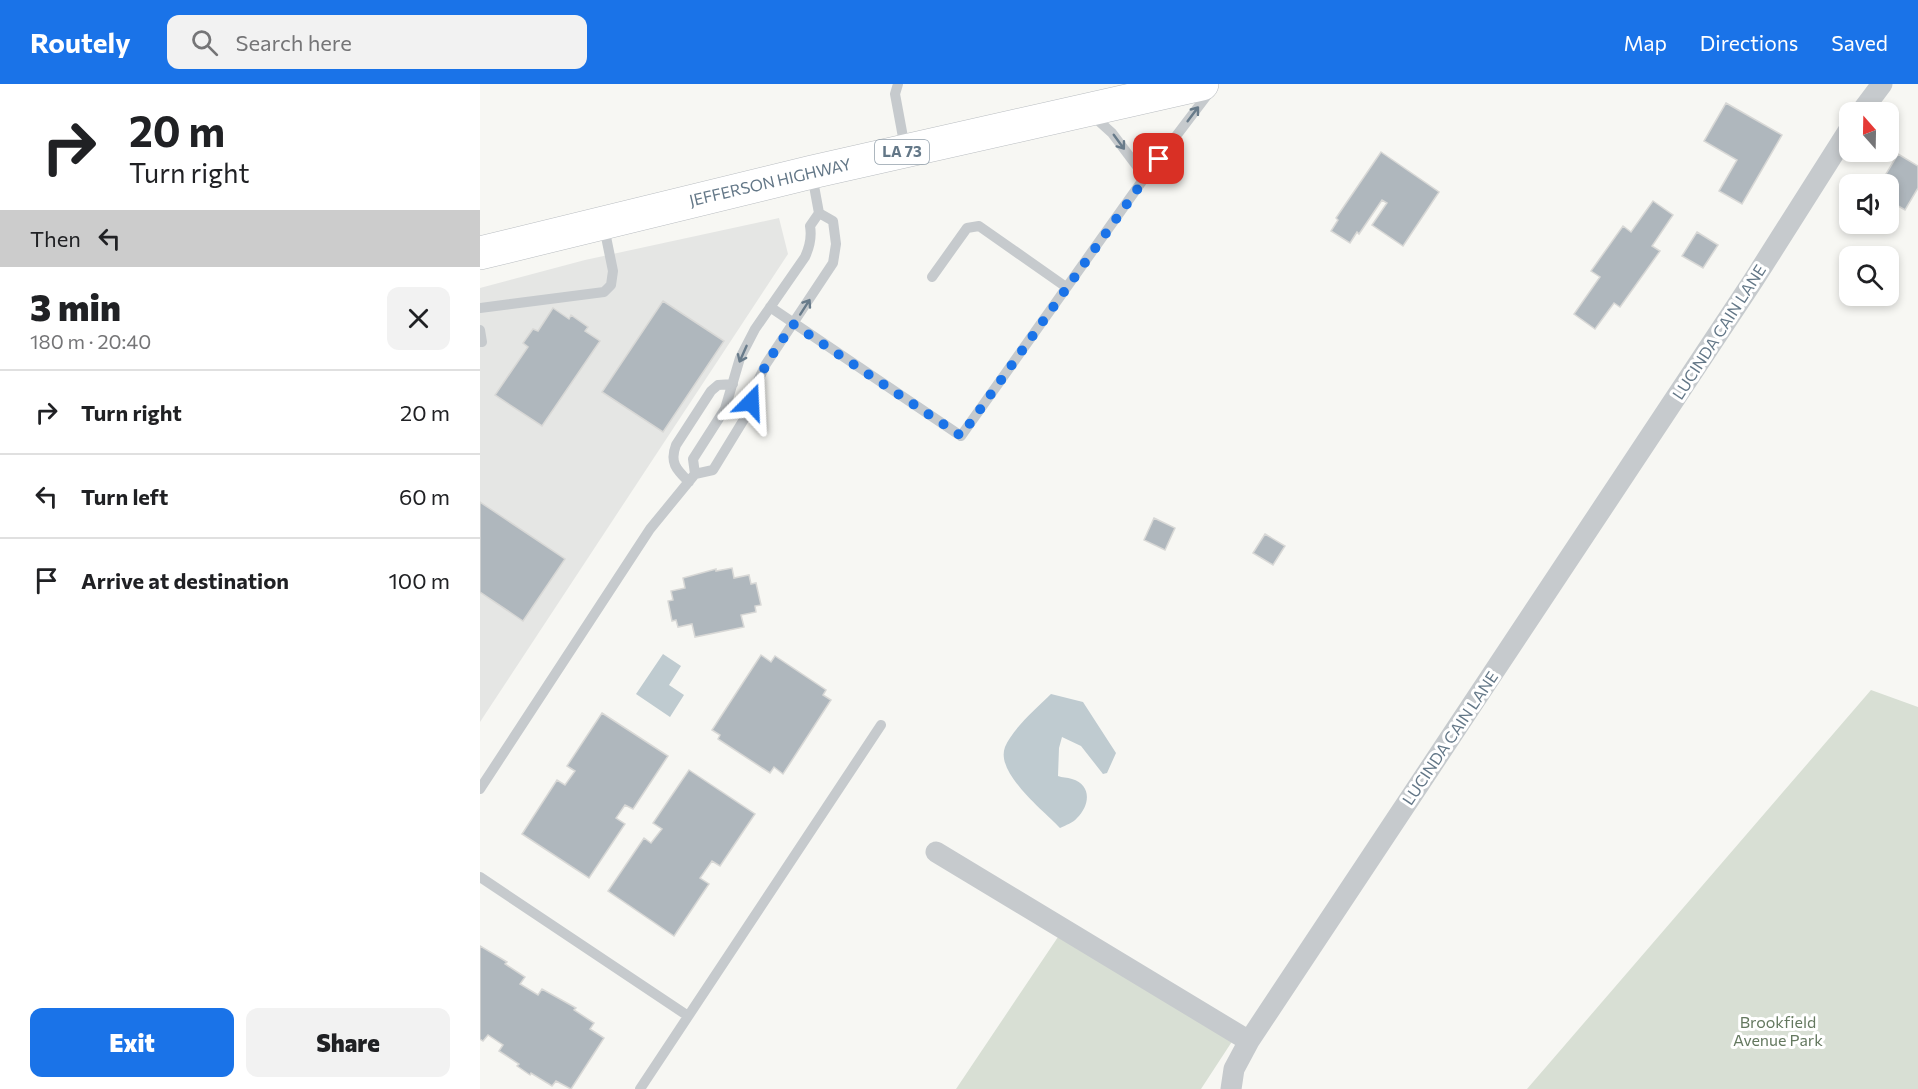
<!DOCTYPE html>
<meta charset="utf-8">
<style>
:root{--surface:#fff;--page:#f2f2f2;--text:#202124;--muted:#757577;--line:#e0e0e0;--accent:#1a73e8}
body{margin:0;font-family:Commissioner,sans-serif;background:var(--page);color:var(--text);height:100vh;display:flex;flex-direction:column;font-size:22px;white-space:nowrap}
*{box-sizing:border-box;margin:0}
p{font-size:20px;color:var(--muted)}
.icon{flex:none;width:33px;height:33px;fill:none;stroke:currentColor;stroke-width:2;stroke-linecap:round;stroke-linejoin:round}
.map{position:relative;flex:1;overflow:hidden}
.details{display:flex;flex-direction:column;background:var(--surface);width:480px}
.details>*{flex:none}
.banner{background:#fff;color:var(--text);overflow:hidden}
.needle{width:39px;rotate:340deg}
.buttons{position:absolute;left:1359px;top:18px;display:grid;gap:12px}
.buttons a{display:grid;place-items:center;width:60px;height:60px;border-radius:12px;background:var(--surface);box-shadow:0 3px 9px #0003;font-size:30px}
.pin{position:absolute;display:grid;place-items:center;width:51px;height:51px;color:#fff;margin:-26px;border-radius:12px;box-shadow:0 3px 9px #0006}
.me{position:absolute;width:66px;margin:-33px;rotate:21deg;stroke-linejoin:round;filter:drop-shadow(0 0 4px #0008)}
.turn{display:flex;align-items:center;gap:21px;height:126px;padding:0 30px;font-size:27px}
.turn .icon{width:78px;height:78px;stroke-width:2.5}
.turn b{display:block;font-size:42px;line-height:51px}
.then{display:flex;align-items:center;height:57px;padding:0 30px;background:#0003;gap:12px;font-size:22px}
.round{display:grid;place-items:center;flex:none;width:63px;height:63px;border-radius:12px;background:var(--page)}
.headline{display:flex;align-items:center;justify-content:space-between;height:102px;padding:0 30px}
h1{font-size:36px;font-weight:800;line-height:45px}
.button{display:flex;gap:12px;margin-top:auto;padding:12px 30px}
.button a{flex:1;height:69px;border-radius:12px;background:var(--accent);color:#fff;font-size:24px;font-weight:800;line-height:69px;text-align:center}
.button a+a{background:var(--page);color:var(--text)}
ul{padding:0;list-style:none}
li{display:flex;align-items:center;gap:18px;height:84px;padding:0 30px;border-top:2px solid var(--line)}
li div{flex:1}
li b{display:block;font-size:22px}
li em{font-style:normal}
header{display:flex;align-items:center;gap:36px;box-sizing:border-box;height:84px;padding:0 30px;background:var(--accent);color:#fff}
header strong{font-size:28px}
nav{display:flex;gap:33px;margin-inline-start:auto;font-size:21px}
.search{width:420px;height:54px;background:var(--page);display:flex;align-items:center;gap:15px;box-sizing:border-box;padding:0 21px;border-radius:12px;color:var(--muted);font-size:22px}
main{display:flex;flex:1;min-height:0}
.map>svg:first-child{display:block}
.built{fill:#e5e6e4}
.green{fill:#d8dfd4}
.water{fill:#bfcbd0}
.building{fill:#afb7bd;stroke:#d8d8d6;stroke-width:1.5}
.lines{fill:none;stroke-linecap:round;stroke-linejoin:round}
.primary-casing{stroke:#b9bdc1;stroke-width:34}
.lane{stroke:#c6cacd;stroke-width:10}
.street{stroke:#c6cacd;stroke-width:21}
.primary{stroke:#fff;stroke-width:33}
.oneway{stroke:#687b8a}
.route{stroke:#1a73e8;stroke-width:10;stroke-dasharray:0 18}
.labels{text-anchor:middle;stroke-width:6;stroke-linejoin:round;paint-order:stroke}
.shield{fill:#fff;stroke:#92a0ab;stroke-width:1.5}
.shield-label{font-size:15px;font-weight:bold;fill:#637787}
.street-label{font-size:16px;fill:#637787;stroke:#fff}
.park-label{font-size:16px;fill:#64785f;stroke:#fff}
</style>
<header>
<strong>Routely</strong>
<div class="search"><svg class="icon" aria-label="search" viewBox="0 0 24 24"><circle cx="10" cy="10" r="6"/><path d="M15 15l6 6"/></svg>Search here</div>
<nav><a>Map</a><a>Directions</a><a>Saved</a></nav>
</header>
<main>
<section class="details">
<div class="banner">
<div class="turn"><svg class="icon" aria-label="right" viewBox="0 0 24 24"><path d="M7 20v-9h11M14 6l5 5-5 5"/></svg><div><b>20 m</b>Turn right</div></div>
<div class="then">Then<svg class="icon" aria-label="left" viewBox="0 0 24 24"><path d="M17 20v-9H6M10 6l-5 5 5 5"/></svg></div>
</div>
<div class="headline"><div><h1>3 min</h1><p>180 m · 20:40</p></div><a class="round"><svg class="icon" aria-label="close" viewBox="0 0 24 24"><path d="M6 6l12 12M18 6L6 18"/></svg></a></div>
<ul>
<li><svg class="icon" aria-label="right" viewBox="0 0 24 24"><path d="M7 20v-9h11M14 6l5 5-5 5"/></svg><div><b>Turn right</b></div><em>20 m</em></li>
<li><svg class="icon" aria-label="left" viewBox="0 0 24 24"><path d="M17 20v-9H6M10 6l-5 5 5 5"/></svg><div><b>Turn left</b></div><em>60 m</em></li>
<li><svg class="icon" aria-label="arrive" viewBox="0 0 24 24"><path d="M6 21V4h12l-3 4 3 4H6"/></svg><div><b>Arrive at destination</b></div><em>100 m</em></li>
</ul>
<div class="button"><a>Exit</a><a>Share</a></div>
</section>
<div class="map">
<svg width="1438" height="1005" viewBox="0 0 1438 1005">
<rect width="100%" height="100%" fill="#f7f7f3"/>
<path class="built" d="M299,134L308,170L0,638V204L105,176Z"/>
<path class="green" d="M1391,606L1438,623V1005H1047Z
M578,853L753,956L721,1005H476Z"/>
<path class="water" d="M183,570L201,582L189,601L204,611L190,633L156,610Z
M571,610L603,618L636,669L627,689L623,690L601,662L582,653L579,664L578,692C582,694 587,693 592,695C612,701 610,721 597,734C593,739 586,741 580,744C564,727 515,689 525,663C533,644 557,624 571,610Z"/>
<path class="building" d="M1246,19L1302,51L1262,120L1239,107L1257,76L1224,57Z
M901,68L959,108L923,162L892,141L907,119L902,116L879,150L877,148L870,159L851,147L858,136L856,134Z
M1418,70L1438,82V104L1425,126L1408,116V100H1400Z
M1173,117L1193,131L1172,162L1180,167L1140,223L1134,219L1115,245L1094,230L1120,193L1111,187L1143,142L1151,148Z
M1217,148L1238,161L1223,184L1202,172Z
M183,217L244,257L183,348L122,308Z
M73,224L89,235L91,231L108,243L105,247L120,257L62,342L15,311L48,263L43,259L53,245L58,247Z
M0,418L85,475L43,537L0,508Z
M674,434L695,444L685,466L664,456Z
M785,450L805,462L793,481L773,469Z
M252,484L254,494L269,491L271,500L276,499L281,521L275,522L276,528L261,531L264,543L215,553L212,540L198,543L196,536L192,537L188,517L193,516L191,507L205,504L203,494L236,485V487Z
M281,571L291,578L295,572L346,606L343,611L351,616L303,690L294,683L290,689L238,655L240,651L232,646Z
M122,629L188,672L153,725L145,721L136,734L145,740L109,794L42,750L77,696L85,701L95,687L87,682Z
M209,686L275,730L240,782L232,777L220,794L229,800L194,852L128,807L164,754L171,759L182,745L173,739Z
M0,862L27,878L25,880L45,893L40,900L58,911L62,905L96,924L94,926L114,939L110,945L124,954L91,1005L76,997L72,1002L51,989L50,991L37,982L39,980L19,967L23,961L8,951L3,957L0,955Z"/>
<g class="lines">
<defs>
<path id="primary" d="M0,169L332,88L722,0"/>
</defs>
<use href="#primary" class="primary-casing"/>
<path class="lane" d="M418,0L415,10L425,64
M611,30L632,49L665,93
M452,193L487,144L499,142L586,203
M290,223L481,352L665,93L731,6
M0,224L124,208L131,201L133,187L124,143
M0,246L2,258H0
M215,390L213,375L245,325L260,274L275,245L325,173C330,162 332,153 330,142L339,129L332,91
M209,398C197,386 189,379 196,361L231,307L238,301L253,300
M0,705L170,445L215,390L233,386L266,332L275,303L286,280L353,179L356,160L353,137L339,129
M0,793L208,932
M160,1005L401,641"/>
<path class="street" d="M1381,28L1402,0
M456,768L769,957
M751,1005L754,985L769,957L1273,197L1370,44"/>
<use href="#primary" class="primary"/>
</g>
<defs><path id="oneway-shaft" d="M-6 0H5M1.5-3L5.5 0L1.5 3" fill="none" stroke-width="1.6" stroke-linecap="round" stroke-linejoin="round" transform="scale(1.5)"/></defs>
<g class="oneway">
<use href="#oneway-shaft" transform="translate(713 30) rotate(-53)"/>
<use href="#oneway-shaft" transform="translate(639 58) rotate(54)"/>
<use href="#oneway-shaft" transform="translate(325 223) rotate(-57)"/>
<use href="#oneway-shaft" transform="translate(263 270) rotate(114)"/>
</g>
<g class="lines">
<path class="route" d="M271,318L286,280L313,240L481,352L679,75"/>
</g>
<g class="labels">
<rect class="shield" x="395" y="56" width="54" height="24" rx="4.5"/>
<g class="shield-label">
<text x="422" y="73">LA 73</text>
</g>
<g class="street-label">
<text transform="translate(290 98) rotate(-13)" y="6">JEFFERSON HIGHWAY</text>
<text transform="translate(1239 248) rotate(-57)" y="6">LUCINDA CAIN LANE</text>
<text transform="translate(970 654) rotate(-56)" y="6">LUCINDA CAIN LANE</text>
</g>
<g class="park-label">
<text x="1298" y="944">Brookfield<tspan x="1298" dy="18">Avenue Park</tspan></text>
</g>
</g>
</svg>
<div class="buttons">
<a><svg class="needle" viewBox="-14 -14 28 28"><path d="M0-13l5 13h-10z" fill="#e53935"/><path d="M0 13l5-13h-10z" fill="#757577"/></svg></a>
<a><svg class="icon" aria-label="sound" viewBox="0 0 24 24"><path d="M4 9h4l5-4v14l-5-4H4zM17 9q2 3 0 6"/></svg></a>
<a><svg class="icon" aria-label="search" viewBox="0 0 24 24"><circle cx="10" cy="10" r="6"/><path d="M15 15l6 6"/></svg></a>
</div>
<div class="pin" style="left:679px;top:75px;background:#d93025"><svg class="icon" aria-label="arrive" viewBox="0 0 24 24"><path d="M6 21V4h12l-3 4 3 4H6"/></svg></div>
<svg class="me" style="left:271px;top:318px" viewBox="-20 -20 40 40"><path d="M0-17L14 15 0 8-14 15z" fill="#1a73e8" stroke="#fff" stroke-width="4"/></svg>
</div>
</main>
